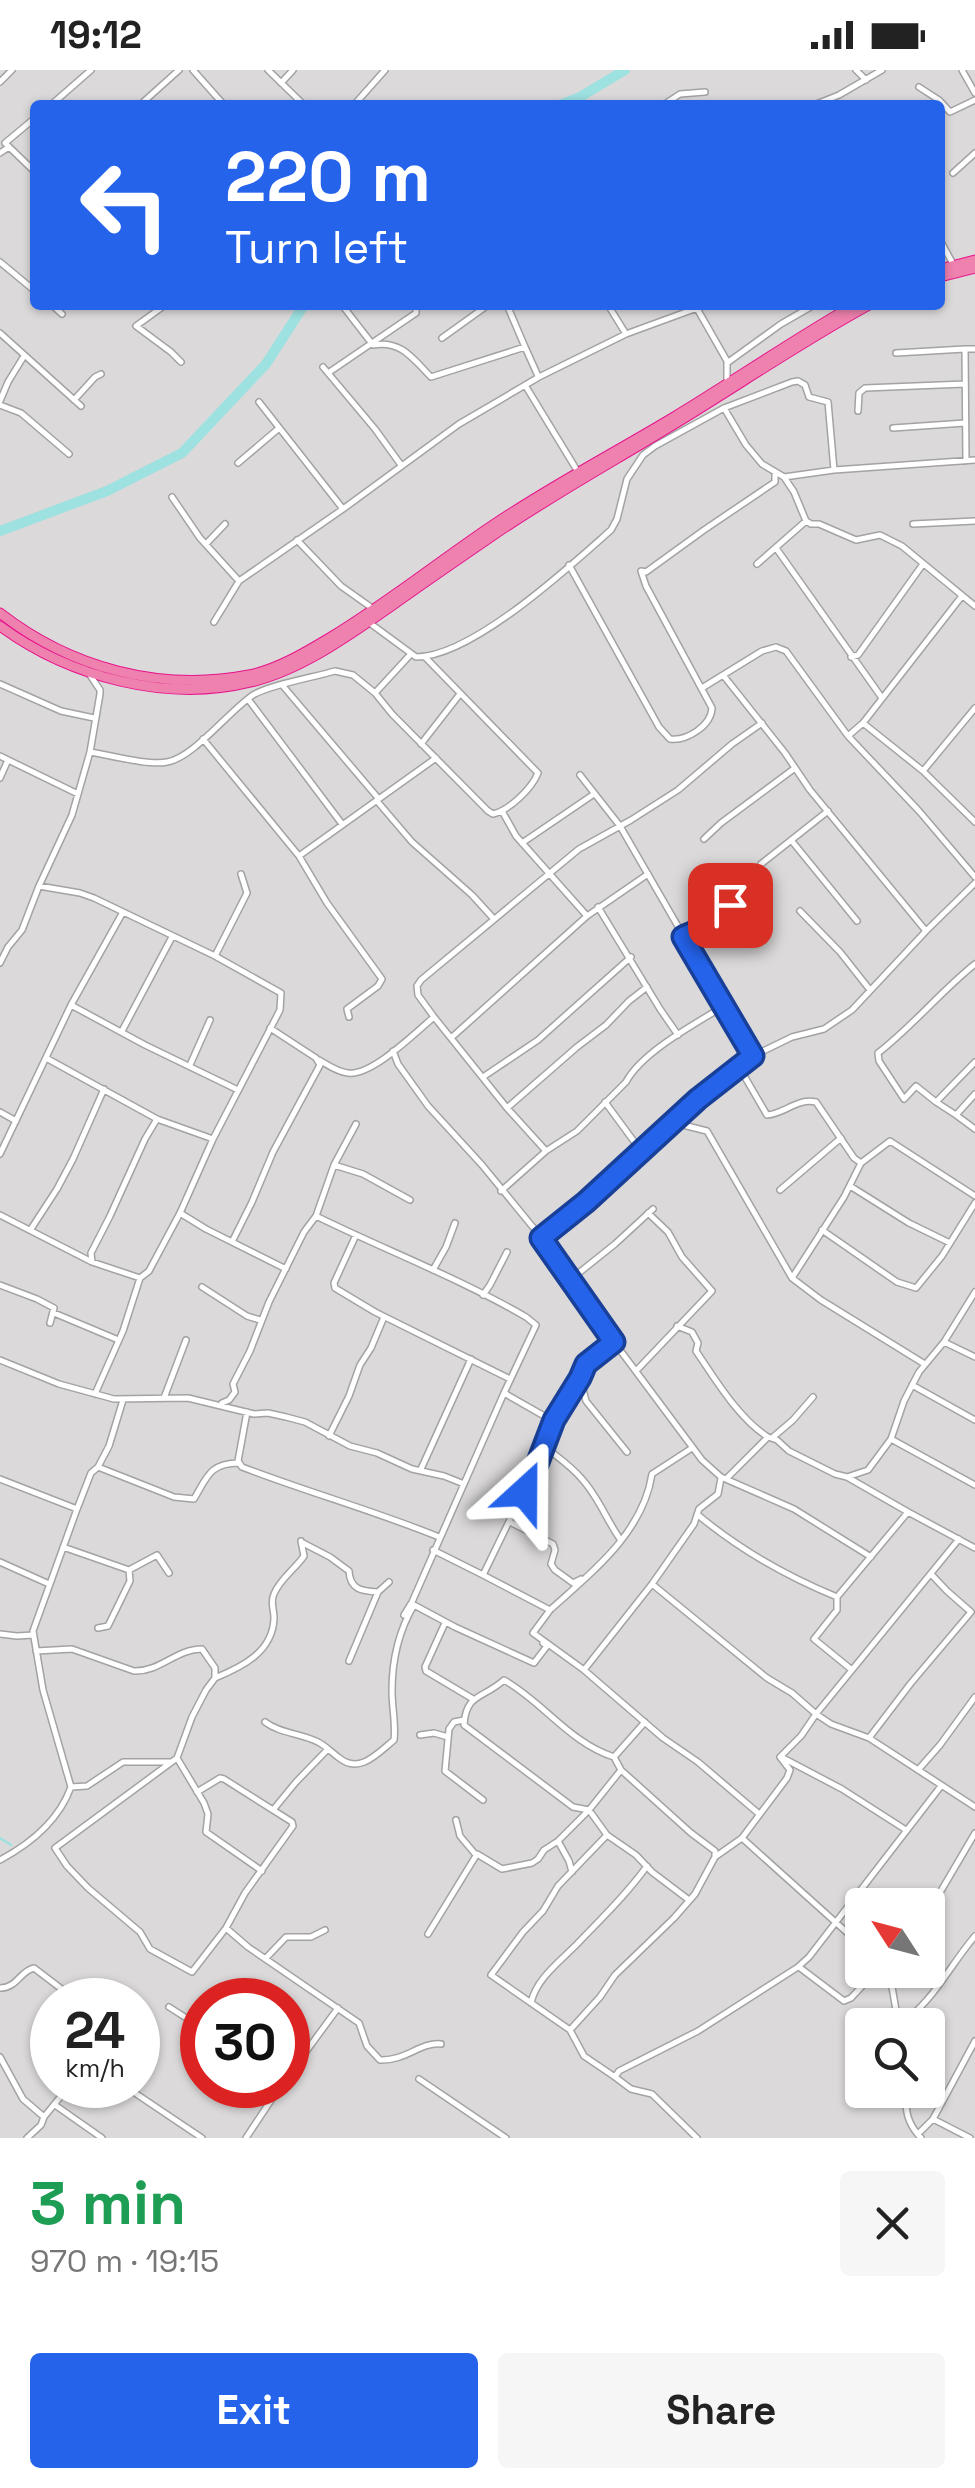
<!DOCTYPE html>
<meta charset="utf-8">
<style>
:root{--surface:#fff;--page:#f6f6f6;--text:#222;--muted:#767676;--accent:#2563eb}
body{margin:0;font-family:"Space Grotesk",sans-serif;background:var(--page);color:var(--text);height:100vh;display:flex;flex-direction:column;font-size:38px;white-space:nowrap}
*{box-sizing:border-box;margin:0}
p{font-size:32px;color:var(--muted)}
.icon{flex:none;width:55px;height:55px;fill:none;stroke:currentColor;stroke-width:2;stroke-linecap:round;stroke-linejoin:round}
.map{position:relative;height:2068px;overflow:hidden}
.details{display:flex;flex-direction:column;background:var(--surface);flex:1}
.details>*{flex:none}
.banner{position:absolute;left:30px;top:30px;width:915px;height:210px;border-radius:10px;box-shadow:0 2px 8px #0004;background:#2563eb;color:#fff;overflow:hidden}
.needle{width:65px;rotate:306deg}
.fabs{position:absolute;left:845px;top:1818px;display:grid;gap:20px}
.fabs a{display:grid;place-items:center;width:100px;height:100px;border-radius:10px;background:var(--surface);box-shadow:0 2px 8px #0004;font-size:50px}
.speed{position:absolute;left:30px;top:1908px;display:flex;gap:20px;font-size:50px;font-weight:700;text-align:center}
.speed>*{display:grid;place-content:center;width:130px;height:130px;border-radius:50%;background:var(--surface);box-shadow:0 2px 8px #0004;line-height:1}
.speed small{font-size:25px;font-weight:400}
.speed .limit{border:15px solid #d22;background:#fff;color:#111}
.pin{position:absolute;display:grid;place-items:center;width:85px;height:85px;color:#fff;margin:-42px;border-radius:20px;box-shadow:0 5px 15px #0006}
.me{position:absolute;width:110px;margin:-55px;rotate:24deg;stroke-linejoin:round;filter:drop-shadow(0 0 8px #0008)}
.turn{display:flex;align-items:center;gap:35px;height:210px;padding:0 30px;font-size:45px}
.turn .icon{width:130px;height:130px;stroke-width:2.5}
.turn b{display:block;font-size:70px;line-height:85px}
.round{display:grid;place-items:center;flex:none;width:105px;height:105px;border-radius:10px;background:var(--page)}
.headline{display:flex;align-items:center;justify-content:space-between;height:170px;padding:0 30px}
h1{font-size:60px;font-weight:700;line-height:75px;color:#1e9e55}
.primary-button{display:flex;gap:20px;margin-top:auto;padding:20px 30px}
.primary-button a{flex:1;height:115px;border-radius:10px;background:var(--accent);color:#fff;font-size:40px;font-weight:700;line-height:115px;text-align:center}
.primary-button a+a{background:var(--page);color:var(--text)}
.status{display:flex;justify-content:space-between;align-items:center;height:70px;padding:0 50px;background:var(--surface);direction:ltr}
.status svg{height:28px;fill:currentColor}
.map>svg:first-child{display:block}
.residential{fill:#dbd9d9;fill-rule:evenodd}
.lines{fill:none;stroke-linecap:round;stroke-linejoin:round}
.stream{stroke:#9de1e1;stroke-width:2.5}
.river{stroke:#9de1e1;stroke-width:10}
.street-casing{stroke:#a3a3a3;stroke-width:8}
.highway-casing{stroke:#e6148c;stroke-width:11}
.street{stroke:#fff;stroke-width:5}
.highway{stroke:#ee81ae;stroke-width:9}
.route-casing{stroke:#184099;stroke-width:25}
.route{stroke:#2563eb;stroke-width:18}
</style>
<div class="status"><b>19:12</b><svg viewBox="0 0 49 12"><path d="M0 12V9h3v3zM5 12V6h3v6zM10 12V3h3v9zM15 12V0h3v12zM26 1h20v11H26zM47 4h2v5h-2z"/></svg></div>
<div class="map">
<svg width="975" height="2068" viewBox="0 0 975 2068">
<rect width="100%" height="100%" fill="#efe7e1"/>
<path class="residential" d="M0,0H975V2068H0ZM35,35H940V235H35ZM862,1835H928V1900H862ZM52,1930H138V2015H52ZM202,1930H288V2015H202ZM862,1955H928V2020H862Z"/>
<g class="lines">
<path class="stream" d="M0,1768L11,1775"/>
<path class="river" d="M560,35L580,27L625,0
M0,461L107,421L182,383L266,294L304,235"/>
<defs>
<path id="street" d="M193,0L224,35
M268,0L304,35
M856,0L866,10
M962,0L975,23
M0,12L12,0
M281,13L293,0
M919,17L939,30
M51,35L91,0
M140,35L179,0
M354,35L385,0
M663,35L680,24L705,22
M814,35L839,25L882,0
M935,35L939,30L950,42L975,30
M35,48L5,73L35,102
M0,83L9,77
M953,103L975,83
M940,170L953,194
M0,192L35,221
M52,235L62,244
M165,235L136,256L171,282L181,292
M342,235L373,275C402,270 413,289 431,307L525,277L538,306
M507,235L525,277
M608,235L626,264
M695,235L727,291V313
M0,263L81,336
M442,268L488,235
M896,283L965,279
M727,293L781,254L814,235
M323,297L375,359L401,395
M328,303L416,243V235
M525,315L578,402
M74,330L95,307L101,304
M0,331L8,312L24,286
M259,332L343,439
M0,335L21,343L69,384
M724,338L746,375L762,394L784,407L834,400L975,390
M858,341L859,323L865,318L965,314
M893,358L965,353
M966,391L965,279H975
M238,393L278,359
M784,407L794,422L806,451L811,454H819L856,470L880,465L902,476L975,536
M172,427L200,468L239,511
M913,454L975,451
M297,470L341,516L372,538
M206,474L225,454
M776,478L882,628
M757,494L806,451
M569,495L659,657L670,669C687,671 711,656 712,638L646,516L641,501L646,502L704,460L775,412V402
M367,551L416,587C472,587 569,497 611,460L617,449L627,409L643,385L655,376L724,338L792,312L798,311L805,315L809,327L828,332L834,400
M214,552L239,511L343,439L459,354L539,307L626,264L697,238
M851,587L858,585L923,494
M723,605L785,683L810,720L926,861
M0,614L61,641L94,648
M283,616L378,728
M702,618L762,581L776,577L786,581L848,666L919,741L975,807
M375,623L410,585
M248,629L342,754
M863,653L923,701L975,752
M848,666L863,653L962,526
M203,669L299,786L327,833L382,909L378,916L347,939L349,947
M421,674L460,624
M90,682C109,685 150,696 167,692C193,688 229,641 253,625C269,615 315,607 335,601L353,605L375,623L392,644L488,741L493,744C510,740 532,718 538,703L425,587
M0,686L78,724
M923,701L975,638
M580,705L620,756L753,986
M0,708L8,690
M377,731L412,772L472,825L493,848
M502,741L516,766L587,846
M704,769L721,753L795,698
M791,770L857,851
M522,773L594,724
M299,786L436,688
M761,794L828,741
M39,816L80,823L94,828L215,886L281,923L280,940L213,1069L180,1143L149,1201L140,1208L123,1261L95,1324
M598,837L660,939L678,965
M800,841L840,882L870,920
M722,847L753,861
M683,867C699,859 724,852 730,835L708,798
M215,886L247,823L241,804
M0,893L8,877L22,860L39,816L72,745L90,682L100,624V620L90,605
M71,935L145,975L238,1020
M122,961L172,867
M451,968L587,846L648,804
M393,981L398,994L428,1036L482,1095L541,1167L614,1272L702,1390L721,1407L794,1439L871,1487
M46,988L157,1049L213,1069
M319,990C328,995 337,1002 348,1003C372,1006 415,963 434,947
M190,995L210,950
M739,997L767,1045C784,1044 797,1028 816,1032L854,1088L861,1093
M483,1007L538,970L631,887
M975,1024L956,1045L975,1059
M605,1032L641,1081
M936,1032L916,1016L904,1029L879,991L878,983C913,956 941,921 975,894
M507,1038L577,977L606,955L629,931L647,917
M0,1042L16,1051
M956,1045L936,1032L975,992
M675,1049L679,1054L707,1061L792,1208L821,1230L923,1293
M546,1081L507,1038L434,947L418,925L417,916L421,910L579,779L631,750L678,720L732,674L762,653
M0,1084L71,935L123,842
M334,1095L363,1104L410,1130
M850,1116L909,1153L950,1173
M780,1120L841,1068
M501,1121L546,1081L577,1061L626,1012C642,982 695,954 724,936
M180,1143L206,1159L286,1199
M0,1145L92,1192L140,1208
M316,1146C385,1180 459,1208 526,1247L536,1255L504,1323L553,1351
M31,1159L57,1119L73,1089L104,1019
M822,1160L897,1212L916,1218L942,1186L975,1133
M356,1165L334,1213L335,1218L375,1242L510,1309
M541,1167L587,1132L698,1029L753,986L792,967L824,959L852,940L926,861L975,813
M232,1172L252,1132L273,1082L320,995L316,988L270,958
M92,1192L91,1183L110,1146L145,1069L157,1049
M433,1200L446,1177L455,1153
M792,1208L844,1127L861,1093L890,1071L975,1126
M570,1210L615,1174L653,1139
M0,1215L37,1229L54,1238L50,1253
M202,1217L247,1246L260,1250
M483,1225L490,1215L507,1182
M54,1243L116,1269
M677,1256L692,1262L698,1273L696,1281C715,1309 739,1349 768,1367
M614,1272L586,1294L580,1308L553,1351L538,1392L483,1505L550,1540L533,1563L584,1600L652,1514L694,1454L699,1439L718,1424L721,1408
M944,1272L975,1287
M0,1290L59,1314L114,1329L188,1328L254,1344L268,1343L286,1347L305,1352L350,1376L377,1383L412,1399L444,1406L464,1414
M636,1301L712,1221L682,1187L668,1162L648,1143
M580,1308L586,1331L627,1382
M912,1315L975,1350
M164,1328L186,1270
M222,1333L229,1330L235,1322L233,1314L250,1281L269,1232L304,1162L316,1146L334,1095L356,1054
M247,1342L238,1391L242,1397C307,1422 375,1441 439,1467
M329,1366L349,1326L360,1295L371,1278L384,1247
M772,1368L793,1350L813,1327
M891,1369L975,1415
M544,1376C556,1386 571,1396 581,1408C598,1426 606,1449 620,1469
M98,1397L174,1427L194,1429C207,1407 210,1393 239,1393
M421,1399L471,1289
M847,1407L908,1442
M0,1409L77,1439L91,1403L98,1397L109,1376L123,1330
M726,1409L768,1367L777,1370L789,1381L835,1404L847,1407L868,1400L891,1369L904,1331L919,1302L944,1272L975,1222
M698,1445C739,1479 788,1507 837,1527
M510,1452L553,1474L555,1480L551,1494L555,1500L573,1513L581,1509
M303,1473L330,1487L349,1501C350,1520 362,1521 378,1522
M63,1477L129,1500L157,1485L169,1503
M433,1480L483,1505
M0,1492L49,1514
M652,1514L767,1608L792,1623L816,1644L831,1654L869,1668L975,1737
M550,1540C592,1502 643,1463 652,1404L692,1378
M404,1545L412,1532L504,1323
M445,1553L425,1597L426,1601L473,1629
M98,1558L108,1556L130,1511L129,1500
M0,1564L17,1566L33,1565
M36,1581L72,1579L134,1601C160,1602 176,1579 202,1579L215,1598V1608L206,1620L192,1647L177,1688L55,1778L67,1796L88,1818L140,1862L150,1879L192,1902L226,1858L245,1823L293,1756L292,1752L224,1709L220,1708L197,1722
M349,1591L378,1522L389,1512
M584,1600L663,1668L698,1692L758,1743
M852,1600L814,1569L837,1540V1527L908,1442L975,1478
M215,1608C242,1597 273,1582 274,1548C274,1539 270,1532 274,1524C279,1510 296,1498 304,1486L301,1471
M464,1650L454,1652L449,1659L445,1701L483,1730
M265,1652C281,1664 301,1663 318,1672C326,1676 331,1682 338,1687C359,1705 377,1684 394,1670C396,1654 392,1638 392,1621C392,1590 398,1562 414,1535L455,1557L534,1593L547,1576L543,1573
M645,1652L614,1687C570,1673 543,1632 504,1610C483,1629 466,1623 464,1655L573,1737L589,1740L607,1765L636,1785L652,1802L689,1830
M420,1665L434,1663L448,1667
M869,1668L911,1613L971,1542L947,1521L931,1504
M614,1687L621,1700L691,1763L715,1781V1787
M177,1688L204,1733L208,1744L206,1762L262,1801
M783,1688L842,1719L906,1760
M918,1700L940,1675L975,1627
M71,1717L87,1716L123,1692H170
M273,1740L296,1712L328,1679
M456,1750L460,1766L476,1785
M607,1765L558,1816L543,1841L523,1862L491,1905L570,1960L584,1986L615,2007
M742,1768L862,1876
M558,1771L569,1791L572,1802
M0,1790C30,1774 59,1750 71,1717L43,1620L33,1561L77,1439
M928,1843L975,1763
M226,1858L248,1877L359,1953L367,1976L380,1990C406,1991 420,1972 441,1974
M428,1864L477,1784L502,1799L532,1793L538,1789L544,1780L558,1771L589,1740L621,1700
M266,1888L286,1867H311L325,1860
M799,1897L844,1931L851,1928L877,1900
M889,1900L896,1940L895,1955
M0,1918C17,1918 20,1901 34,1898L76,1930
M531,1933C536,1908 562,1890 579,1872C602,1848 627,1824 647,1796
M169,1937L202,1958
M899,1955C932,1934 950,1895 975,1866
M570,1960L600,1927L615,1905L674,1848L695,1824L715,1787L742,1768L787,1708L790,1700L780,1687L801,1666L816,1644L959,1469
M0,1987L23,2029L44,2047L41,2055L27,2068
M288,2006L338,1938
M419,2009L506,2068
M123,2015L202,2068
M905,2020C906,2041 906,2052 921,2068
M55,2035L102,2068
M44,2047L70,2015
M933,2049L970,2068
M918,2064L933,2049L975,1971
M246,2068L281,2015
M697,2068L652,2024L631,2019L615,2007L619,2001L698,1961L798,1897L809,1887L941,1716"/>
<path id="highway" d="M940,199L975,190
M940,207L975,198
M0,543C71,598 160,622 249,605C278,599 306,582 331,567C387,533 438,492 493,455C551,416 614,383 674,347C735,310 793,270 854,235
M0,556C69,607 167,633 251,612C301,600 348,566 390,537C425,512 460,488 495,464C554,424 616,390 676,353C740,314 803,271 869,235"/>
</defs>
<use href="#street" class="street-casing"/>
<use href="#highway" class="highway-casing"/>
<use href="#street" class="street"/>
<use href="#highway" class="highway"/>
</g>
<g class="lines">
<defs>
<path id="route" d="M524,1422L538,1392L554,1350L580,1308L586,1294L614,1272L541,1168L586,1132L698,1029L753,986L683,867C699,859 724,852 730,835"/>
</defs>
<use href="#route" class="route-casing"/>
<use href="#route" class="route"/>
</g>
</svg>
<div class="fabs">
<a><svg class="needle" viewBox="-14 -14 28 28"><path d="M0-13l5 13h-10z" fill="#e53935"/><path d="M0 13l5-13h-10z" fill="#767676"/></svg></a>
<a><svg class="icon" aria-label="search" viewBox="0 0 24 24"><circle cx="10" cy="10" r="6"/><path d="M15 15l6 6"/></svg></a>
</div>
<div class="speed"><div>24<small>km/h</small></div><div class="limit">30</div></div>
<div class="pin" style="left:730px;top:835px;background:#d93025"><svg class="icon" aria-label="arrive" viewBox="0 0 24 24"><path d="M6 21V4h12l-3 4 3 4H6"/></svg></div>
<svg class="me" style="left:524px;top:1422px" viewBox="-20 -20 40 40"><path d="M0-17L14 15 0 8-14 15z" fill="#2563eb" stroke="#fff" stroke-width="4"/></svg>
<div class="banner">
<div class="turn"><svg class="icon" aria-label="left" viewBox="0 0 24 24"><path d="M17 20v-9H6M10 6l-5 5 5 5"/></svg><div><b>220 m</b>Turn left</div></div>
</div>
</div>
<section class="details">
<div class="headline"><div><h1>3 min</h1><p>970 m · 19:15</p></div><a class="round"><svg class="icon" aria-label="close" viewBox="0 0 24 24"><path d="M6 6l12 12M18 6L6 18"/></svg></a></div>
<div class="primary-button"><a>Exit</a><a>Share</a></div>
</section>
